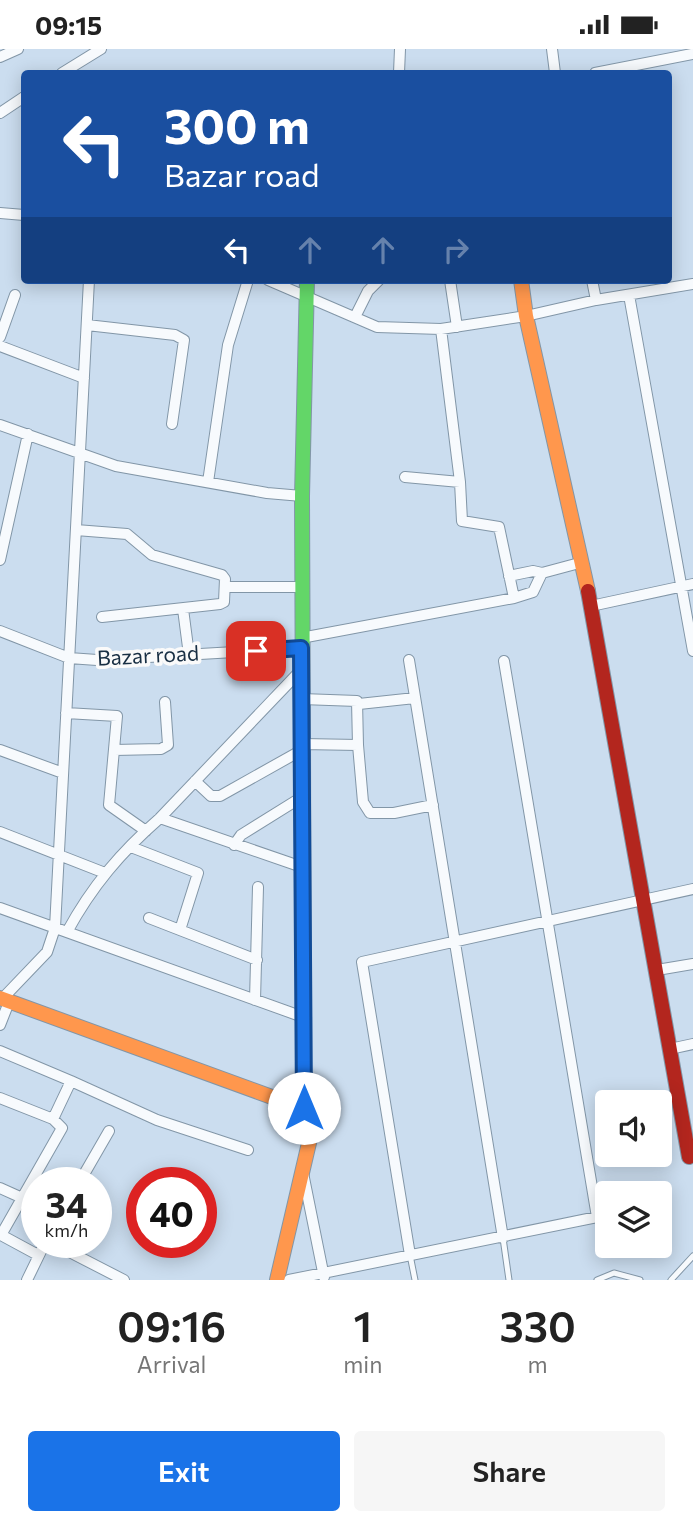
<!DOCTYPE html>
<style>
:root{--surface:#fff;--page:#f6f6f6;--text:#222;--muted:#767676;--accent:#1a73e8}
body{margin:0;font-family:Commissioner,sans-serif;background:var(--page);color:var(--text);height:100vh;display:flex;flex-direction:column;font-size:26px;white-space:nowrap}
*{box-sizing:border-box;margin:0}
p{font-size:23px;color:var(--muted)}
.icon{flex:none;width:38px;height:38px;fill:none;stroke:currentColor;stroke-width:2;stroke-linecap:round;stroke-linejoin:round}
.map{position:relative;height:1231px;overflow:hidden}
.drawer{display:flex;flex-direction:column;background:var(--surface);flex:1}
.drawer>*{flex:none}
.banner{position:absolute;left:21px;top:21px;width:651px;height:214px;border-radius:7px;box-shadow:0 4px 18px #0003;background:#1a4fa0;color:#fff;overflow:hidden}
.controls{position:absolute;left:595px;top:1041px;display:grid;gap:14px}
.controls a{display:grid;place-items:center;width:77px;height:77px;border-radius:7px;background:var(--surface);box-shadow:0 4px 18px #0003;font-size:35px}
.speed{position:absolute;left:21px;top:1118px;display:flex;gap:14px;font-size:35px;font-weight:700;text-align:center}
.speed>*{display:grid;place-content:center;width:91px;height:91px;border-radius:50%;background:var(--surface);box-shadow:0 4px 18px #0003;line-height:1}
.speed small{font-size:18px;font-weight:400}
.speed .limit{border:10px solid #d22;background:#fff;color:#111}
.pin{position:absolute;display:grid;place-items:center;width:60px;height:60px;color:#fff;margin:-30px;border-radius:14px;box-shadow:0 4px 10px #0006}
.me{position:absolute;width:77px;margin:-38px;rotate:0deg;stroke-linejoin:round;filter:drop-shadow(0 0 5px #0008)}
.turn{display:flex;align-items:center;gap:24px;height:147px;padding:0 28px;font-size:32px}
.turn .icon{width:91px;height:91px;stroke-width:2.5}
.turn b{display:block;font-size:49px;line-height:60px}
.lanes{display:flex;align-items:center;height:66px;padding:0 28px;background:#0003;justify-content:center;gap:35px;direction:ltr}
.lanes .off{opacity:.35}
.eta{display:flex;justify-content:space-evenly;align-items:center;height:119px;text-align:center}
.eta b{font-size:42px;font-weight:600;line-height:49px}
.button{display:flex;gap:14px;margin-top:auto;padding:14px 28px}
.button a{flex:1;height:80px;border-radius:7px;background:var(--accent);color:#fff;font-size:28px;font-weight:600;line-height:80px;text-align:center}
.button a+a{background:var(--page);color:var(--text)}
.status{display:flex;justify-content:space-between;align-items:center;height:49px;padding:0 35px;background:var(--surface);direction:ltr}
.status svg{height:19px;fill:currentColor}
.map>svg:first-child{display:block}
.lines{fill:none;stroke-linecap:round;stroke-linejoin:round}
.lane-casing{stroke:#8296a7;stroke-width:7}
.street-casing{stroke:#8296a7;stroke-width:12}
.fast-casing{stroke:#8296a7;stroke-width:16}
.slow-casing{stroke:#8296a7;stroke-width:16}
.jam-casing{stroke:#8296a7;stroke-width:16}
.lane{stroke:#f7fafd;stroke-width:5}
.street{stroke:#f7fafd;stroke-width:10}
.fast{stroke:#63d668;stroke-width:14}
.slow{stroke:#ff974d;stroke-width:14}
.jam{stroke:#b3261e;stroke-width:14}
.route-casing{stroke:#114b97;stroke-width:18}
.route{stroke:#1a73e8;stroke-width:12}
.labels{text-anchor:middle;stroke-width:7;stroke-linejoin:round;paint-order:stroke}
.street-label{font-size:21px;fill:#182f44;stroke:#fafafa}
</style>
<div class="status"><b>09:15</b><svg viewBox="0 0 49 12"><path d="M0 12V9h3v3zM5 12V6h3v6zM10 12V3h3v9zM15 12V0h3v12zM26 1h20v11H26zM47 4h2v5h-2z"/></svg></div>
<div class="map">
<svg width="693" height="1231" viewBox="0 0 693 1231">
<rect width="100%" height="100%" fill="#cbddef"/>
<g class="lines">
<defs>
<path id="lane" d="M503,1189L509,1231
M410,1206L415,1231
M597,1231L614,1224L640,1231
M671,1231L693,1207"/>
<path id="street" d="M552,0L555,24
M0,8L18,0
M62,24L101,0
M399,24L400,0
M595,24L692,5
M0,64L24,48
M0,164L24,166
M268,231L377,278L441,280L526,267L596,251L693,235
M450,231L457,278
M592,231L596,251
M629,246L693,602
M355,268L368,242L379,231
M87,276L175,286L184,291L172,375
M0,288L15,246
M0,297L84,329
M0,376L116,417L267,444L302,447
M405,428L460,433L441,280
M208,433L228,296L248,231
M76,481L127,485L152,506L222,526L225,530L224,553L220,555L102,568
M0,511L28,385
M509,527L533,522L542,524L583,513
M226,538H301
M514,549L533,543L542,524
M591,557L693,535
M183,560L189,606
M0,582L69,609L97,611L301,599
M301,589L514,549L499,478L462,472L460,433
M409,611L503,1189
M504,612L597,1168
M302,620L160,769L302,818
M302,650L357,652L358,696
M359,655L415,649
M66,664L117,667L109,756L146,782
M302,695L358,696L363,753L370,764H394L433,756
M0,701L63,724
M114,701L161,700L168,696L165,653
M195,732L211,747H220L302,701
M0,783L105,824
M234,796L241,786L302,748
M131,798L198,824L180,881
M0,859L303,968
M149,869L257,911
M67,883C92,837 121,803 160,769
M657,921L693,915
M2,950L47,903L55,879L89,231
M255,951L258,838
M0,976L9,953
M670,1000L693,995
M0,1002L71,1032L53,1070L62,1079L1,1186L38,1206
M71,1032L157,1071L248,1101
M0,1049L53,1070
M303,1124L324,1228
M79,1134L109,1082
M0,1139L20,1148
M52,1194L124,1231
M410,1206L362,913L693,840
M27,1231L45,1194
M289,1231L607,1166"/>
<path id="fast" d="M303,692L302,447L307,231"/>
<path id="slow" d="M521,231L526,267L588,542
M303,692L304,1059
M0,949L316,1064L277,1231"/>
<path id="jam" d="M588,542L689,1108"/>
</defs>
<use href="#lane" class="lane-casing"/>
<use href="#street" class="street-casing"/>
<use href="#fast" class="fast-casing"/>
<use href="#slow" class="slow-casing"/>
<use href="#jam" class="jam-casing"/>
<use href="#lane" class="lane"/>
<use href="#street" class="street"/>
<use href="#fast" class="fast"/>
<use href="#slow" class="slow"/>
<use href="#jam" class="jam"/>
</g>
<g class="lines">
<defs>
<path id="route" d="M256,602L301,599L304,1059"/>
</defs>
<use href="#route" class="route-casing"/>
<use href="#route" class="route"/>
</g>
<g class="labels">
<g class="street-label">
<text transform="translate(148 607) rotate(-3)" y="7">Bazar road</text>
</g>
</g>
</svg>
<div class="controls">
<a><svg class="icon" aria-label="sound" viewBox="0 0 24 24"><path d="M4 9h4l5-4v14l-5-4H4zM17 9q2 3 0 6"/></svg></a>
<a><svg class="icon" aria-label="layers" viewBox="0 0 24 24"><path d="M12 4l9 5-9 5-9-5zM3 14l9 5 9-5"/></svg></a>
</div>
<div class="speed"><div>34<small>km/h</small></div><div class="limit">40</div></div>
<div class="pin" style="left:256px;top:602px;background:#d93025"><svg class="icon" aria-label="arrive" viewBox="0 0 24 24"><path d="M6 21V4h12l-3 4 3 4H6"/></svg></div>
<svg class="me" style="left:304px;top:1059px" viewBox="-20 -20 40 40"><circle r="19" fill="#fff"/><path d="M0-13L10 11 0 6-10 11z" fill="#1a73e8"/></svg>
<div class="banner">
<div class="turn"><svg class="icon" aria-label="left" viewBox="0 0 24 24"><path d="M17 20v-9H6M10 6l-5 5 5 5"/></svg><div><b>300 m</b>Bazar road</div></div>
<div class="lanes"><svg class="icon" aria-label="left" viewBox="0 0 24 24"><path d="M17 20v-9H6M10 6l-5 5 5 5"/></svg><svg class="icon off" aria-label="ahead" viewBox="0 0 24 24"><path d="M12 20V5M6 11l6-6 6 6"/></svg><svg class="icon off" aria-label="ahead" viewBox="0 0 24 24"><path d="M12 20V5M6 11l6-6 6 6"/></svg><svg class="icon off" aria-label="right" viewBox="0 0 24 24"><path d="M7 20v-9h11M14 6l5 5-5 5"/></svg></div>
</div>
</div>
<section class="drawer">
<div class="eta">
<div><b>09:16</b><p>Arrival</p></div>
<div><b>1</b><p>min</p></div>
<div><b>330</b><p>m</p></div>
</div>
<div class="button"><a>Exit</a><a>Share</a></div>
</section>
